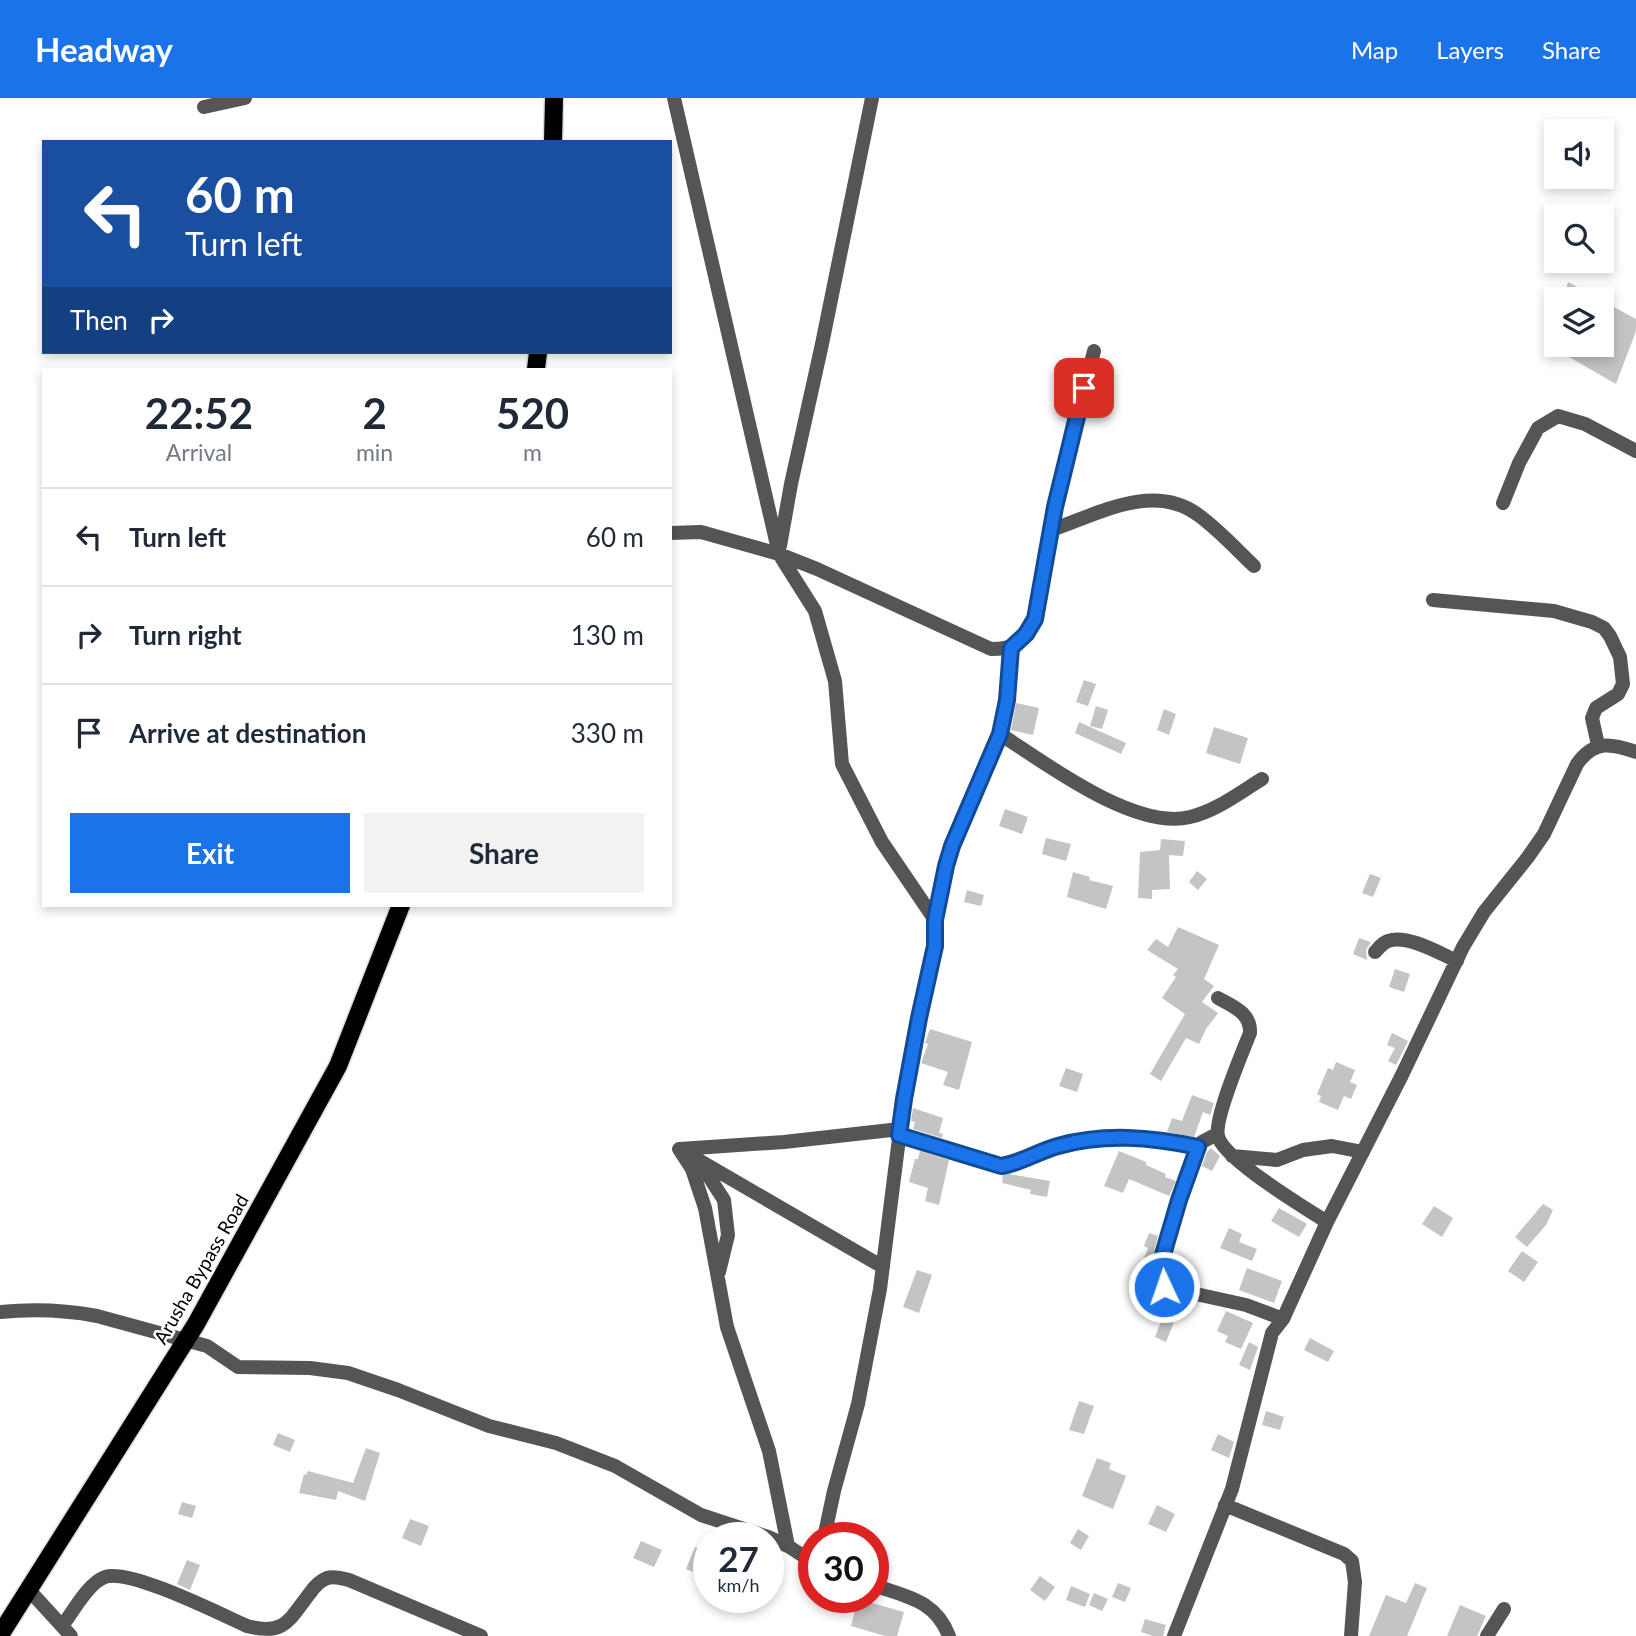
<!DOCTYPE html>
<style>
:root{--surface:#fff;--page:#f2f2f3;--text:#1f2937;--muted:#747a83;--line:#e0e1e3;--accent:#1a73e8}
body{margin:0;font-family:Lato,sans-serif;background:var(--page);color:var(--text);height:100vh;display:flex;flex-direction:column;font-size:26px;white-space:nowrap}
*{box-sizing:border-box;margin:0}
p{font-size:23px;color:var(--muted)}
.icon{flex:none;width:38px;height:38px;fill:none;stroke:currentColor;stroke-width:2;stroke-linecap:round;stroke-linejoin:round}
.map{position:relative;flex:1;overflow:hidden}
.sheet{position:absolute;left:42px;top:270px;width:630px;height:539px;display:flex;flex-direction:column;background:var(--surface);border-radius:0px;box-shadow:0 4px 10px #0003}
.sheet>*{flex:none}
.guide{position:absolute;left:42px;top:42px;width:630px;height:214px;border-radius:0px;box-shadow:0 4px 10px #0003;background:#1a4fa0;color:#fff;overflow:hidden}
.buttons{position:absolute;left:1544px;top:21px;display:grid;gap:14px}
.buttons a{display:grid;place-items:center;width:70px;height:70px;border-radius:0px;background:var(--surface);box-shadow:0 4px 10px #0003;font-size:35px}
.speed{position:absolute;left:693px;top:1424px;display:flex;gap:14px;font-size:35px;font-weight:700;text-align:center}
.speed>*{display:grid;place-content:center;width:91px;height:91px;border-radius:50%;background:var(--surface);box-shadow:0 4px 10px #0003;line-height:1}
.speed small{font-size:18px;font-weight:400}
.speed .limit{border:10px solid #d22;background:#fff;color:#111}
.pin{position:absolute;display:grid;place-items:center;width:60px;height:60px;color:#fff;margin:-30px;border-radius:14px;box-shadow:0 4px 10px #0006}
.me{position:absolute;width:77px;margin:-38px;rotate:357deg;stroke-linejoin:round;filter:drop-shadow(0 0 5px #0008)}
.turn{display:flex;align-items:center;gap:24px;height:147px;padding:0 28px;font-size:32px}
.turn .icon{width:91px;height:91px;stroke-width:2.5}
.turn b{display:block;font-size:49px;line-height:60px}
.then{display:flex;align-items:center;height:66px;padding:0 28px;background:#0003;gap:14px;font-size:26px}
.eta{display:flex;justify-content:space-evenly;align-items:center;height:119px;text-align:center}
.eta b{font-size:42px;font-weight:700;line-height:49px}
.button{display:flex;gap:14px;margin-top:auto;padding:14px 28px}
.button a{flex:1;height:80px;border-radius:0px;background:var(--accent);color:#fff;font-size:28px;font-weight:700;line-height:80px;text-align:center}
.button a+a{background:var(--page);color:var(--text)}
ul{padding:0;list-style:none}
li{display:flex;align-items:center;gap:21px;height:98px;padding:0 28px;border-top:2px solid var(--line)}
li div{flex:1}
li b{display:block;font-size:26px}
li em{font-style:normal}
header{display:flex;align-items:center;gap:42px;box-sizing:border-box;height:98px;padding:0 35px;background:var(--accent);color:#fff}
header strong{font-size:33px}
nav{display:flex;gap:38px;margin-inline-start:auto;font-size:24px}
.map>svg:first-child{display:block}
.building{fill:#c4c4c4}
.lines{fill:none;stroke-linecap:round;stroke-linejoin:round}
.primary-casing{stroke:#dbdbdb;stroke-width:21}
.minor{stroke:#555;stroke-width:14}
.primary{stroke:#000;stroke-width:18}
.route-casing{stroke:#114b97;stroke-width:18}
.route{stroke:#1a73e8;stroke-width:12}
.labels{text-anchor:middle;stroke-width:5;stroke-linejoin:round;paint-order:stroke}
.street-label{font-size:19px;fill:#000;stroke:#fff}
</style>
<header>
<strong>Headway</strong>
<nav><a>Map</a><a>Layers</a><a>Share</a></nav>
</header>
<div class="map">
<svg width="1636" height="1538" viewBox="0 0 1636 1538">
<rect width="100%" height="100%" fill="#fff"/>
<path class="building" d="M1568,184L1599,201H1564Z
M1601,202L1636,221V233L1616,286L1548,247H1601Z
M1084,582L1096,586L1088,608L1076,604Z
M1016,605L1039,610L1033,637L1011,632Z
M1096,608L1108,612L1102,631L1090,628Z
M1164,611L1176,616L1169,637L1157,632Z
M1079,624L1126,645L1121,656L1075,635Z
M1214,629L1248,640L1240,666L1206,655Z
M1005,711L1028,719L1022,736L999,728Z
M1046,740L1071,746L1066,763L1042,756Z
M1161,741L1185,743L1183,758L1169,757L1170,791L1152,792V801L1138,800L1140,754L1160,752Z
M1197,773L1207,781L1198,792L1189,784Z
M1073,774L1090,779L1089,782L1113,788L1106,811L1067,799Z
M1370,776L1381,780L1373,799L1362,795Z
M967,792L984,797L981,808L964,804Z
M1178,829L1219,847L1204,881L1214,888L1202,904L1218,915L1206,931L1199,946L1186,940L1161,983L1150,976L1185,916L1162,900L1176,879L1173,877L1178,871L1147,852L1156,841L1168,849Z
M1359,840L1371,844L1366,852L1367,862L1353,856Z
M1395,871L1410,876L1404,894L1389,889Z
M930,931L972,944L959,992L943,987L948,974L921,965L928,946L925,945Z
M1392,935L1408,943L1396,967L1388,963L1395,950L1387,947Z
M1336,964L1355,972L1350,984L1357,987L1351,1001L1344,998L1338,1012L1319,1004L1321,998L1317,996L1328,970L1333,972Z
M1066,970L1083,976L1077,994L1059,988Z
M1192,997L1214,1005L1210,1017L1203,1014L1194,1039L1167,1034L1172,1020L1182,1023Z
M913,1010L943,1020L939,1035L943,1036L942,1040L913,1031L915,1024L911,1023Z
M1211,1050L1220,1058L1212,1073L1202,1068L1207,1054Z
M920,1053L949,1062L939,1107L925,1103L928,1090L909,1084L915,1061H918Z
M1119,1053L1146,1064V1067L1166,1076L1165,1079L1176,1083L1169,1098L1129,1081L1123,1095L1104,1088Z
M1003,1076H1009L1050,1083L1047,1099L1030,1096L1031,1092L1002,1085Z
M1543,1106L1553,1112L1546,1127L1527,1149L1515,1139Z
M1434,1108L1453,1120L1442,1139L1422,1126Z
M1279,1110L1307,1126L1299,1139L1271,1123Z
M1229,1130L1242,1136L1239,1144L1257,1151L1252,1163L1220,1150Z
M1149,1135L1158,1138L1148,1175V1186L1136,1182L1148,1150L1144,1148Z
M1522,1153L1538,1164L1524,1184L1508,1173Z
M1247,1170L1282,1183L1274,1205L1239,1192Z
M917,1172L932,1177L919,1215L903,1209Z
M1169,1202L1181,1207L1166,1244L1155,1239Z
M1226,1213L1253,1225L1241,1251L1225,1244L1228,1238L1217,1233Z
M1310,1240L1334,1253L1328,1264L1304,1252Z
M1249,1244L1258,1249L1250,1272L1239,1267Z
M1079,1303L1094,1308L1084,1336L1069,1332Z
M1266,1313L1284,1319L1280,1332L1262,1327Z
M278,1335L295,1342L290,1354L273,1347Z
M1218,1336L1234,1344L1229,1360L1211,1352Z
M366,1350L380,1355L365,1403L338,1393L336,1402L299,1395L304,1376L306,1377L308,1373L353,1385Z
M1097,1360L1111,1365L1109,1371L1126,1378L1113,1411L1082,1398Z
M182,1404L196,1408L192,1420L178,1416Z
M1157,1407L1175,1416L1166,1434L1148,1426Z
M410,1421L429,1428L421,1448L402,1440Z
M1078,1431L1089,1438L1081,1452L1070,1445Z
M641,1443L662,1452L654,1469L633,1460Z
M695,1449L709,1454V1481L686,1471Z
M187,1462L200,1467L190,1492L177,1486Z
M1040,1478L1055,1489L1045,1503L1030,1492Z
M1118,1485L1131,1490L1125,1504L1112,1499Z
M1415,1485L1427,1490L1407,1538H1369L1386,1497L1406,1505Z
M1071,1488L1090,1496L1085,1509L1066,1502Z
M1094,1495L1108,1501L1102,1513L1089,1507Z
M858,1501L904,1514L897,1538H885L851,1528Z
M1460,1507L1486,1518L1477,1538H1447Z
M1145,1521L1166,1527L1163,1538H1153L1141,1534Z"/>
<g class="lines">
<defs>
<path id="primary" d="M553,44L554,0
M536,271L538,254
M0,1537L196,1226L338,968L401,807"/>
</defs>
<use href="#primary" class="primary-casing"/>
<path class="minor" d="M674,0L779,456L815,513L835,583L842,666L882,744L935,822
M204,9L245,0
M1503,405L1519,365L1538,330L1558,318L1585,326L1636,353
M1051,432C1096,417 1152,384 1197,416C1218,431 1235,450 1254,468
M670,435L701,434L779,456L817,471L991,551C1018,551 1022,543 1035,521L1055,409L1094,253
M780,448L791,386L822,246L872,0
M1433,502L1554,513L1592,524L1604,530L1610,538L1620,559L1623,586L1618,596L1596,610L1592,620L1598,647
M1000,636C1045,665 1135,733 1190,719C1216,713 1239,695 1262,681
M1375,854C1379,850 1382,845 1388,843C1407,836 1439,855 1457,863
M1218,900C1234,909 1251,915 1250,935C1242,955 1214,1021 1218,1038C1223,1061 1304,1109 1327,1124
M1217,1036L1202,1044L1198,1050L1179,1102L1157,1177V1183L1164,1189L1246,1207L1283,1221
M899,1037L1001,1067C1020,1066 1039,1053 1058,1048C1104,1035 1152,1039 1198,1050
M679,1051L692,1071L705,1110L727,1229L769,1353L788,1448
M680,1051L784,1044L900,1031
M683,1053L883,1169
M1232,1058L1277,1062L1303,1052L1332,1048L1363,1054
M699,1067L704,1071L724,1102L728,1137L719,1174
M0,1214C32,1211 65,1212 97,1218L207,1248L238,1269L310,1270L348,1275L398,1292L489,1328L556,1345L615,1368L701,1417L768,1439L788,1448L814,1465
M1225,1407L1344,1456L1352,1463L1355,1484L1351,1538
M824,1440L834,1393L858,1306L880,1191L904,1001L919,920L935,848V822L946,768L952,748L1000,636L1007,602L1011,550
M873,1487C907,1499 935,1502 949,1538
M29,1492L71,1538
M62,1528C73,1514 88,1485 105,1479C129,1470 220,1516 247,1528C285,1538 289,1522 310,1495C314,1489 320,1483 327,1480C333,1478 342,1480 349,1482L481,1538
M1174,1538L1232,1391L1272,1235L1283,1221L1327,1124L1402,977L1463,849L1484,814L1528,759L1544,736L1577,666C1594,642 1611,645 1636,654
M1487,1538L1504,1511"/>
<use href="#primary" class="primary"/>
</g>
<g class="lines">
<defs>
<path id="route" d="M1084,290L1055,409L1035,521L1026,536L1011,550L1007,602L1000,636L952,748L946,768L935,822V848L919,920L904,1001L899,1037L1001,1068C1019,1066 1039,1053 1058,1048C1104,1035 1151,1039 1198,1049L1179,1102L1157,1177V1183L1164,1189"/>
</defs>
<use href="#route" class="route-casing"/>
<use href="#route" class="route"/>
</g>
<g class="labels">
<g class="street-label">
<text transform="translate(201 1171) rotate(-60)" y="7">Arusha Bypass Road</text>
</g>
</g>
</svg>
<div class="buttons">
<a><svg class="icon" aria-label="sound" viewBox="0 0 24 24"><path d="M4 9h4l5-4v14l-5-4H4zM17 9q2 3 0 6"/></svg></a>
<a><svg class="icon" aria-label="search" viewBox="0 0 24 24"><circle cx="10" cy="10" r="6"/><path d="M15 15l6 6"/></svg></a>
<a><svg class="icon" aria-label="layers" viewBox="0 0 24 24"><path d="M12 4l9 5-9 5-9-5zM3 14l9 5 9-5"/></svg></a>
</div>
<div class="speed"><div>27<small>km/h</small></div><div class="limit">30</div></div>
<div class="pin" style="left:1084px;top:290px;background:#d93025"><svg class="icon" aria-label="arrive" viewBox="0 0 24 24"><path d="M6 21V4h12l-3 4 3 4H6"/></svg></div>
<svg class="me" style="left:1164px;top:1189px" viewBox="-20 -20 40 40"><circle r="17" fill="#1a73e8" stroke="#fff" stroke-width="3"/><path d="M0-11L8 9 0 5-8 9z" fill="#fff"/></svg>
<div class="guide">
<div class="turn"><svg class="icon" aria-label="left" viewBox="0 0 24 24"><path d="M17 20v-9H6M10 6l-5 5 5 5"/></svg><div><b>60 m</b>Turn left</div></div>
<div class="then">Then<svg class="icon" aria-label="right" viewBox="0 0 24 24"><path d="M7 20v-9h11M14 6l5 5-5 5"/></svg></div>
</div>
<section class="sheet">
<div class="eta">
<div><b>22:52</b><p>Arrival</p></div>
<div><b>2</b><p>min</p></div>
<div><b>520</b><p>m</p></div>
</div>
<ul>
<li><svg class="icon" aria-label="left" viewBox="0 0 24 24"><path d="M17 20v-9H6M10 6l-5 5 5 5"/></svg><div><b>Turn left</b></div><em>60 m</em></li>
<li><svg class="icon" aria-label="right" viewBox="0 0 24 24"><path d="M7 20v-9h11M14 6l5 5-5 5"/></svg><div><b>Turn right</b></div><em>130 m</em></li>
<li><svg class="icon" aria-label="arrive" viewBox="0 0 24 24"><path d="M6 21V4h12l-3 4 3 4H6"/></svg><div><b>Arrive at destination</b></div><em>330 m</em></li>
</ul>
<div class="button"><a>Exit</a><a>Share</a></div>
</section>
</div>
